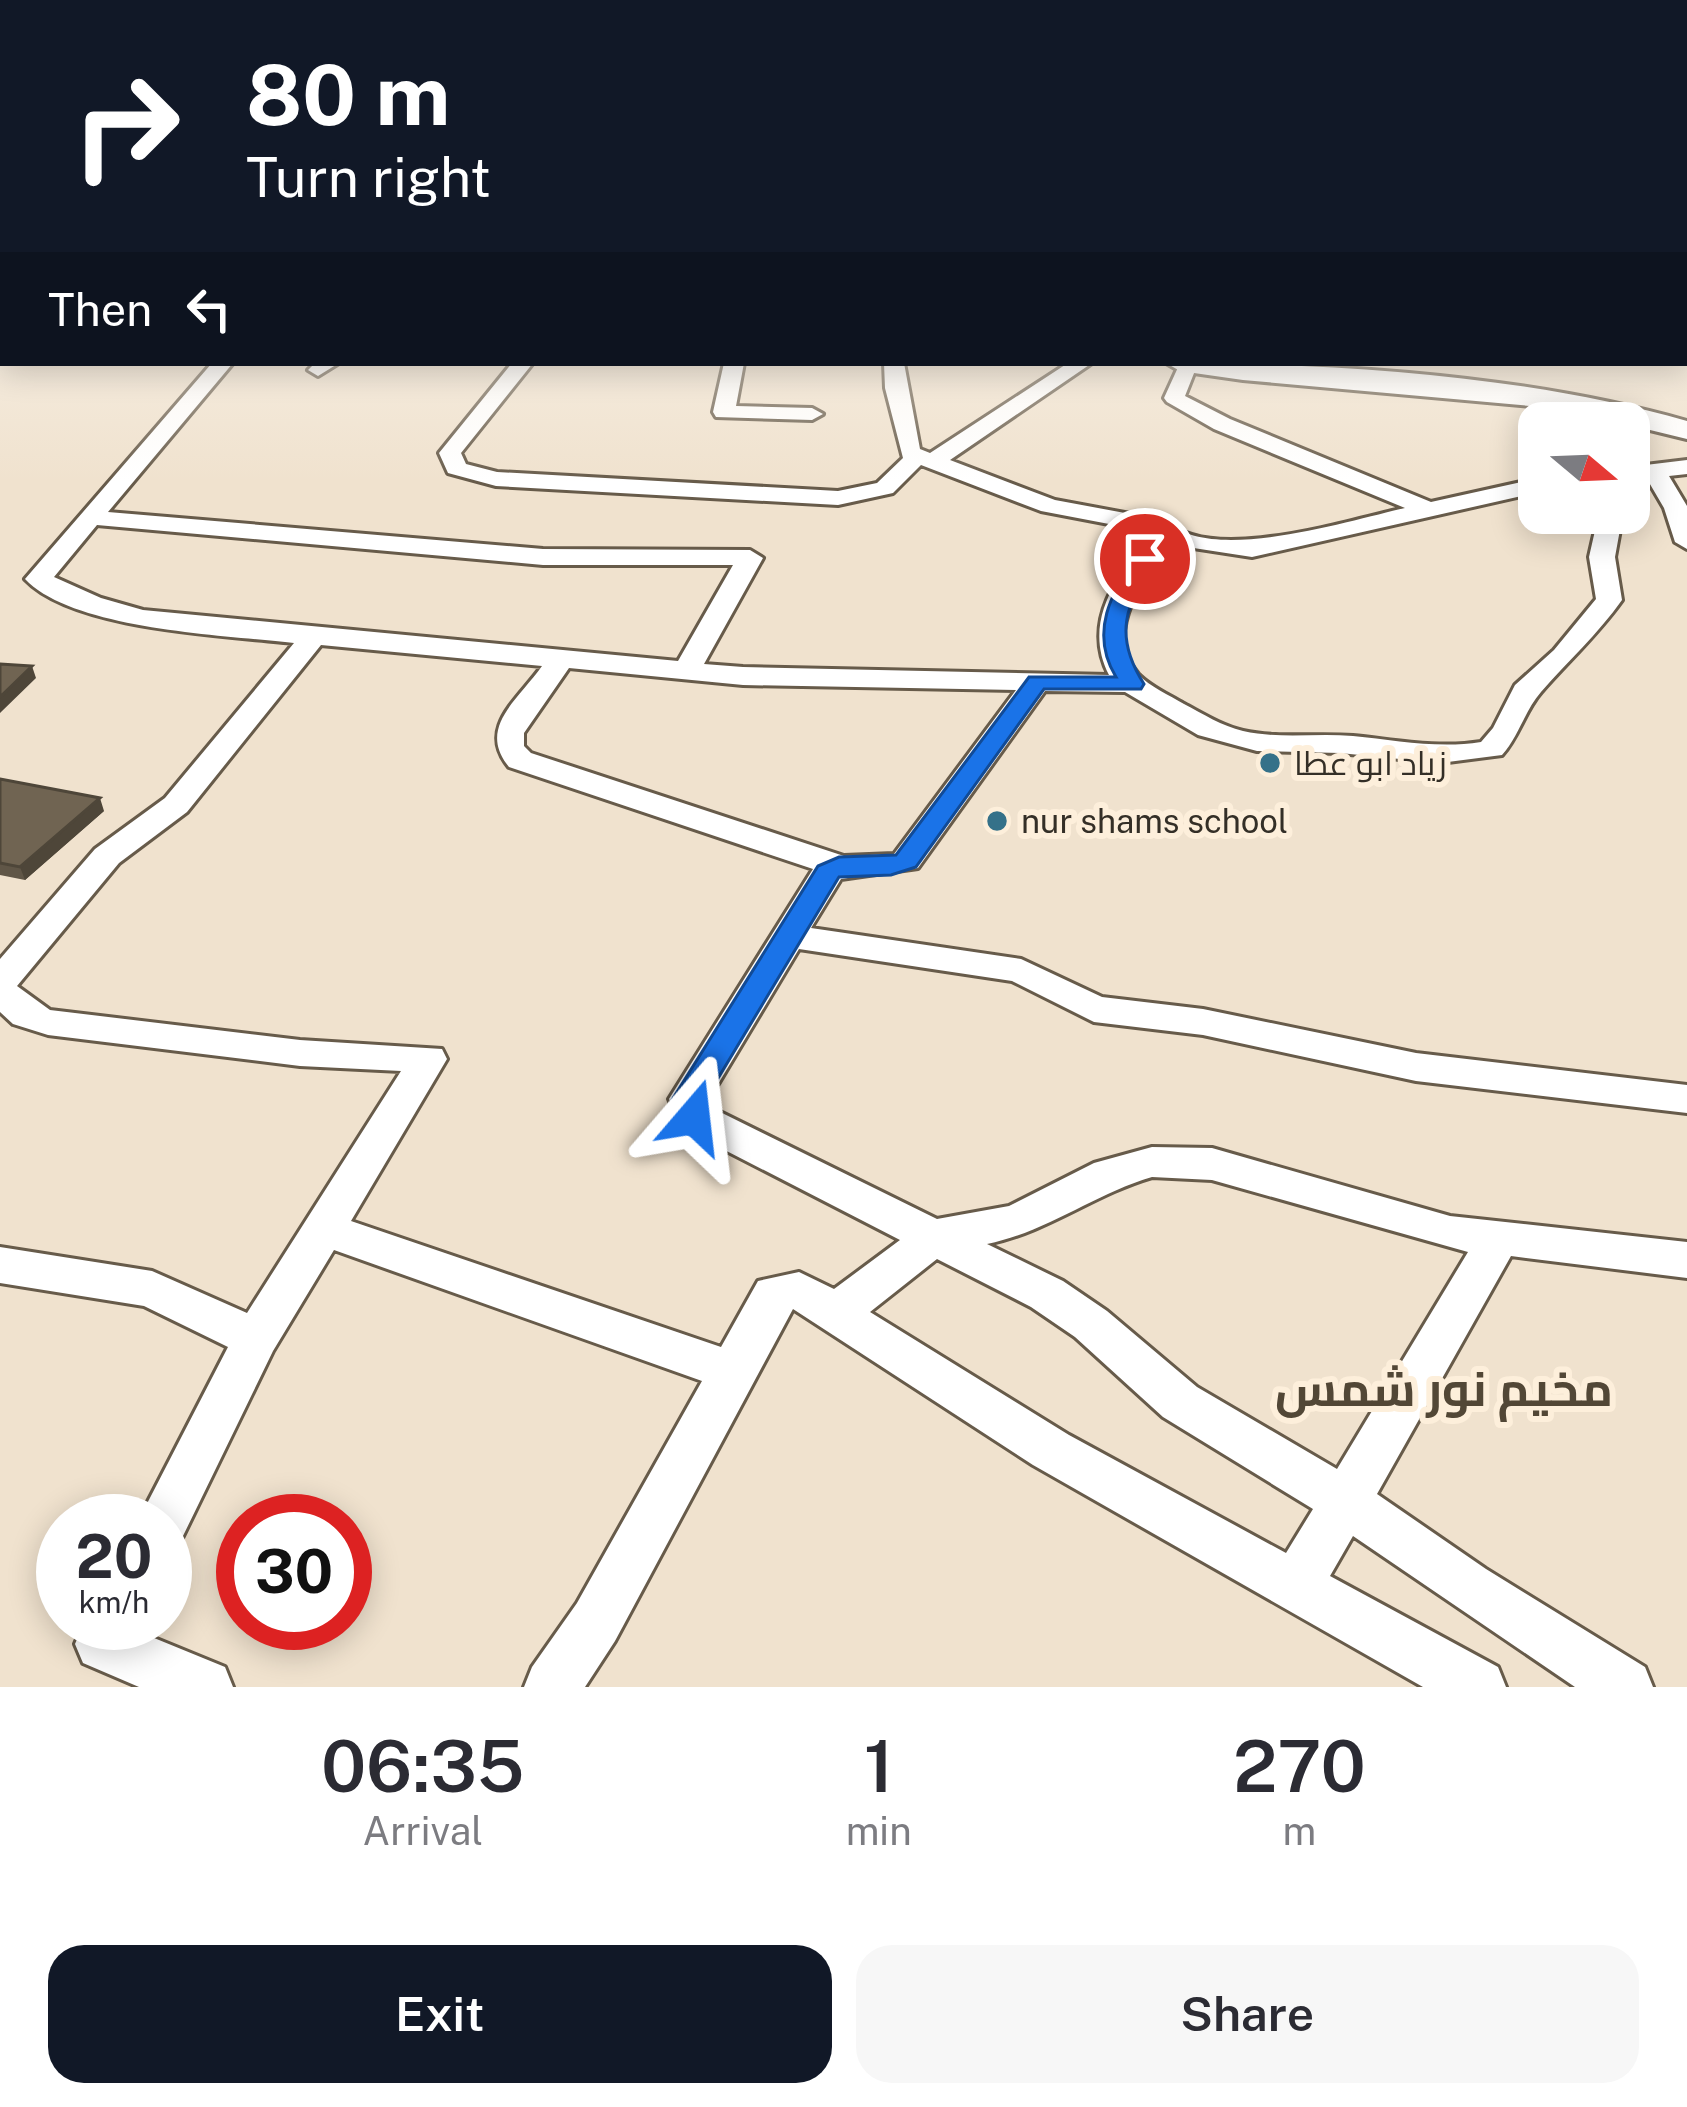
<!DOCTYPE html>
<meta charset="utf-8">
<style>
:root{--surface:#fff;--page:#f7f7f7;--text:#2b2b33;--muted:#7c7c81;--accent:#111827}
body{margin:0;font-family:"Public Sans",Cairo,sans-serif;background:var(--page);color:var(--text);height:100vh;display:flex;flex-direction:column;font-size:45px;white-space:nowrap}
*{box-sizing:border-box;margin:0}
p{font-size:39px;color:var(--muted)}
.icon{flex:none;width:66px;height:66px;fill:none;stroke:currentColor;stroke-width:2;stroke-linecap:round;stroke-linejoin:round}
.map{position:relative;height:1687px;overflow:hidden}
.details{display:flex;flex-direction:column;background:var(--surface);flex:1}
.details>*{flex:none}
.top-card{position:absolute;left:0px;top:0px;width:1689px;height:366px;box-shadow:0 6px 30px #0003;background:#111827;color:#fff;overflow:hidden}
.needle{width:78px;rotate:109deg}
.tools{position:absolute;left:1518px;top:402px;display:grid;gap:24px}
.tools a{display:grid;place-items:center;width:132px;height:132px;border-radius:24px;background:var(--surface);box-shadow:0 6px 30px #0003;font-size:60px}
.speed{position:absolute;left:36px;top:1494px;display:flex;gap:24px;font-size:60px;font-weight:700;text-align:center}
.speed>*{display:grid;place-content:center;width:156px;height:156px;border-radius:50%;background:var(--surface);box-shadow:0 6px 30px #0003;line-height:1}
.speed small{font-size:30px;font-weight:400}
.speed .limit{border:18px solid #d22;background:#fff;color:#111}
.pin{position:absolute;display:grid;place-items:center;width:102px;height:102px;color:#fff;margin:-51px;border:6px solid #fff;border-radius:50%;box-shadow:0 3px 12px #0007}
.me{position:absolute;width:132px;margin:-66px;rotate:17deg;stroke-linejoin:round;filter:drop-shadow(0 0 9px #0008)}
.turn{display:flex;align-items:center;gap:42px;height:252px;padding:0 48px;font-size:54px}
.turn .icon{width:156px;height:156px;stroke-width:2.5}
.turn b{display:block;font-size:84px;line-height:102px}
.then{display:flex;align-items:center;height:114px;padding:0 48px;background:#0003;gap:24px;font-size:45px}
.eta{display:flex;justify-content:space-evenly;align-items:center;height:204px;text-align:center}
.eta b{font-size:72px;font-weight:600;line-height:84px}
.primary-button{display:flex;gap:24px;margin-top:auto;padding:24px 48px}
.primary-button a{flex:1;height:138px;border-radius:36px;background:var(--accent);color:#fff;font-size:48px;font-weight:600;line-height:138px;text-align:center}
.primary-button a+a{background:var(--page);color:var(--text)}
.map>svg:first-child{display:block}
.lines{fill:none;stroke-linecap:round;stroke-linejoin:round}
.street-casing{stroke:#675b4a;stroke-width:6}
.secondary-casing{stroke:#675b4a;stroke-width:6}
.street{fill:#fff;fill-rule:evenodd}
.secondary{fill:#fff;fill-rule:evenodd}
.wall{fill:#605647}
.shaded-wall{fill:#4e4639}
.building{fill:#706452;stroke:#4e4639;stroke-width:3}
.route{fill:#1a73e8;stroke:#114b97;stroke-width:3}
.poi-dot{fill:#357189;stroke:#fdefdb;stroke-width:4.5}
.labels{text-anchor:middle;stroke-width:12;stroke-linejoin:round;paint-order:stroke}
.poi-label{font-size:33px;fill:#342f27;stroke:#fdefdb;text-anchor:start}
.near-quarter-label{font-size:48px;font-weight:bold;fill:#524736;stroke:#fdefdb}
</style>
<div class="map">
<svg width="1687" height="1687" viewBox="0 0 1687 1687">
<rect width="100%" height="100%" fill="#f0e2ce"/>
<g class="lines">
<defs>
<path id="street" d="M3,259V269L0,270V260Z
M1687,305V317L1686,318V306Z
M212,363H233L108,512L543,549L750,550L763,558L704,664L743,667L1109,675C1082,623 1116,572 1155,536L1151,532L1041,511L921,465L893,493L838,505L496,486L448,473L439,453L512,363H533L461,453L466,464L497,472L838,491L877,483L903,458L885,388L884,363H904L920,449L930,453L1068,363H1092L950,460L1055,500L1168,521C1209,565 1351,520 1405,508L1214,429L1167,402L1164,398L1180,363H1198L1185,396L1230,419L1431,502L1539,478V492L1252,557L1174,545C1143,574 1102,633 1138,674C1150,687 1169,695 1184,704C1203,714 1222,726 1243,731C1278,739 1316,733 1353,736C1395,740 1438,749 1481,742L1493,728L1515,685L1554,650L1596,599L1589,557L1599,513H1623L1615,557L1622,600C1598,634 1568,661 1541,692C1525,710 1519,736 1502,755L1440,763L1340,753L1257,751L1198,735L1125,692L1045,691L918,868L841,879L811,928L1021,959L1102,997L1203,1009L1416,1053L1687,1085V1113L1416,1081L1203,1035L1094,1022L1012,981L799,949L709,1099L712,1108L937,1219L1009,1206L1094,1163L1152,1147L1212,1148L1450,1216L1687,1242V1278L1511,1256L1377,1494L1486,1569L1645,1667L1653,1687H1575L1353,1536L1330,1576L1498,1667L1506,1687H1423L1033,1465L793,1309L615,1641L585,1687H524L532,1667L577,1603L702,1381L334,1250L273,1351L182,1538L165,1544V1521H138L228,1347L144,1306L0,1283V1247L152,1271L247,1313L401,1071L300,1066L48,1035L13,1024L0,1012V959L95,849L165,798L294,643C225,635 73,630 25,579ZM97,525L543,565H733L678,661L143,610L101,598L54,577ZM321,645L542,666C517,701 477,728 509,767L813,869L669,1099L680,1127L900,1240L834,1289L799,1272L758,1281L721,1347L351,1221L447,1059L442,1049L300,1040L50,1010L17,986L119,863L187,812ZM569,668L743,685L1016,690L894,854L844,856L531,753L524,746V733ZM1152,1177L1212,1180L1468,1252L1337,1469L1197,1387L1107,1311L1063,1281L987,1244C1047,1232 1094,1194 1152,1177ZM937,1259L1031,1307L1075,1337L1163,1417L1313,1509L1286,1553L1069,1435L870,1312Z
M315,363H339L318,376L308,370Z
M724,363H744L736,406L812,408L823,414L812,420L716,417L713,412Z
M1687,460V474L1669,476L1687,506V549L1675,542L1664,508L1647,479L1629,481V467Z
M84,1623H140L137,1631L225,1667L233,1687H139L83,1663L75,1644Z"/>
<path id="secondary" d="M1166,363C1334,363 1525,375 1687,421V439L1564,409L1243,380L1180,371Z"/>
</defs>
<use href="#street" class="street-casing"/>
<use href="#secondary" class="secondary-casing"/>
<use href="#street" class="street"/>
<use href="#secondary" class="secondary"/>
</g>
<path class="wall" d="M0,779L104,811L25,880L0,875Z"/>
<path class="shaded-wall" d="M32,666L36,678L0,713V697Z
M100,798L104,811L25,880L20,867Z"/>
<path class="building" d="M0,664L32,666L0,697Z
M0,779L100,798L20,867L0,863Z"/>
<linearGradient id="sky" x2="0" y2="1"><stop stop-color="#87a0b4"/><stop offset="0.51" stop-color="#f8f2e9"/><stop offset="1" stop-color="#f8f2e9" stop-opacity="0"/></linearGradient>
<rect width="1687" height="482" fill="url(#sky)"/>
<path class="route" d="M1145,552L1156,559C1125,604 1113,636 1144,684L1141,689H1044L916,867L891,875L839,877L705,1100L711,1117L706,1126H682L672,1100L818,866L839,857L896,855L1029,677H1116C1089,633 1111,592 1138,554Z"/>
<g class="poi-dot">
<circle cx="1270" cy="763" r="12"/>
<circle cx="997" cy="821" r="12"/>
</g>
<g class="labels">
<g class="poi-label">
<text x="1294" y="775">زياد ابو عطا</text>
<text x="1021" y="833">nur shams school</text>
</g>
<g class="near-quarter-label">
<text x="1444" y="1406">ِمخيم نور شمس</text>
</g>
</g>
</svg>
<div class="tools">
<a><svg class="needle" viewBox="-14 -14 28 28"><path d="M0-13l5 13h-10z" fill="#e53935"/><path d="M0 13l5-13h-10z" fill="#7c7c81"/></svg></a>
</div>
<div class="speed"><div>20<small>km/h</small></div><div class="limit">30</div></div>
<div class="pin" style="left:1145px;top:559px;background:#d93025"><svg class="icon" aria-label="arrive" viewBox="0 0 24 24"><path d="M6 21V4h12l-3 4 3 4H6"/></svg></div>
<svg class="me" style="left:694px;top:1117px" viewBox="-20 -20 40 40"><path d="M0-17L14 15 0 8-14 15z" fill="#1a73e8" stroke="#fff" stroke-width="4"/></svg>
<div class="top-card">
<div class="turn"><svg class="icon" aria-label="right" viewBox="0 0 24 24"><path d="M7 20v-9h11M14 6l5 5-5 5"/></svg><div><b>80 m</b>Turn right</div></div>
<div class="then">Then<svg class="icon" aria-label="left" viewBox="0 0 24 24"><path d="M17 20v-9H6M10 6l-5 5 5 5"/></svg></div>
</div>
</div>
<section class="details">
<div class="eta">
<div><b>06:35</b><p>Arrival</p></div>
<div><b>1</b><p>min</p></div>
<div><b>270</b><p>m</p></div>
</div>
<div class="primary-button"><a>Exit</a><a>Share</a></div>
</section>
